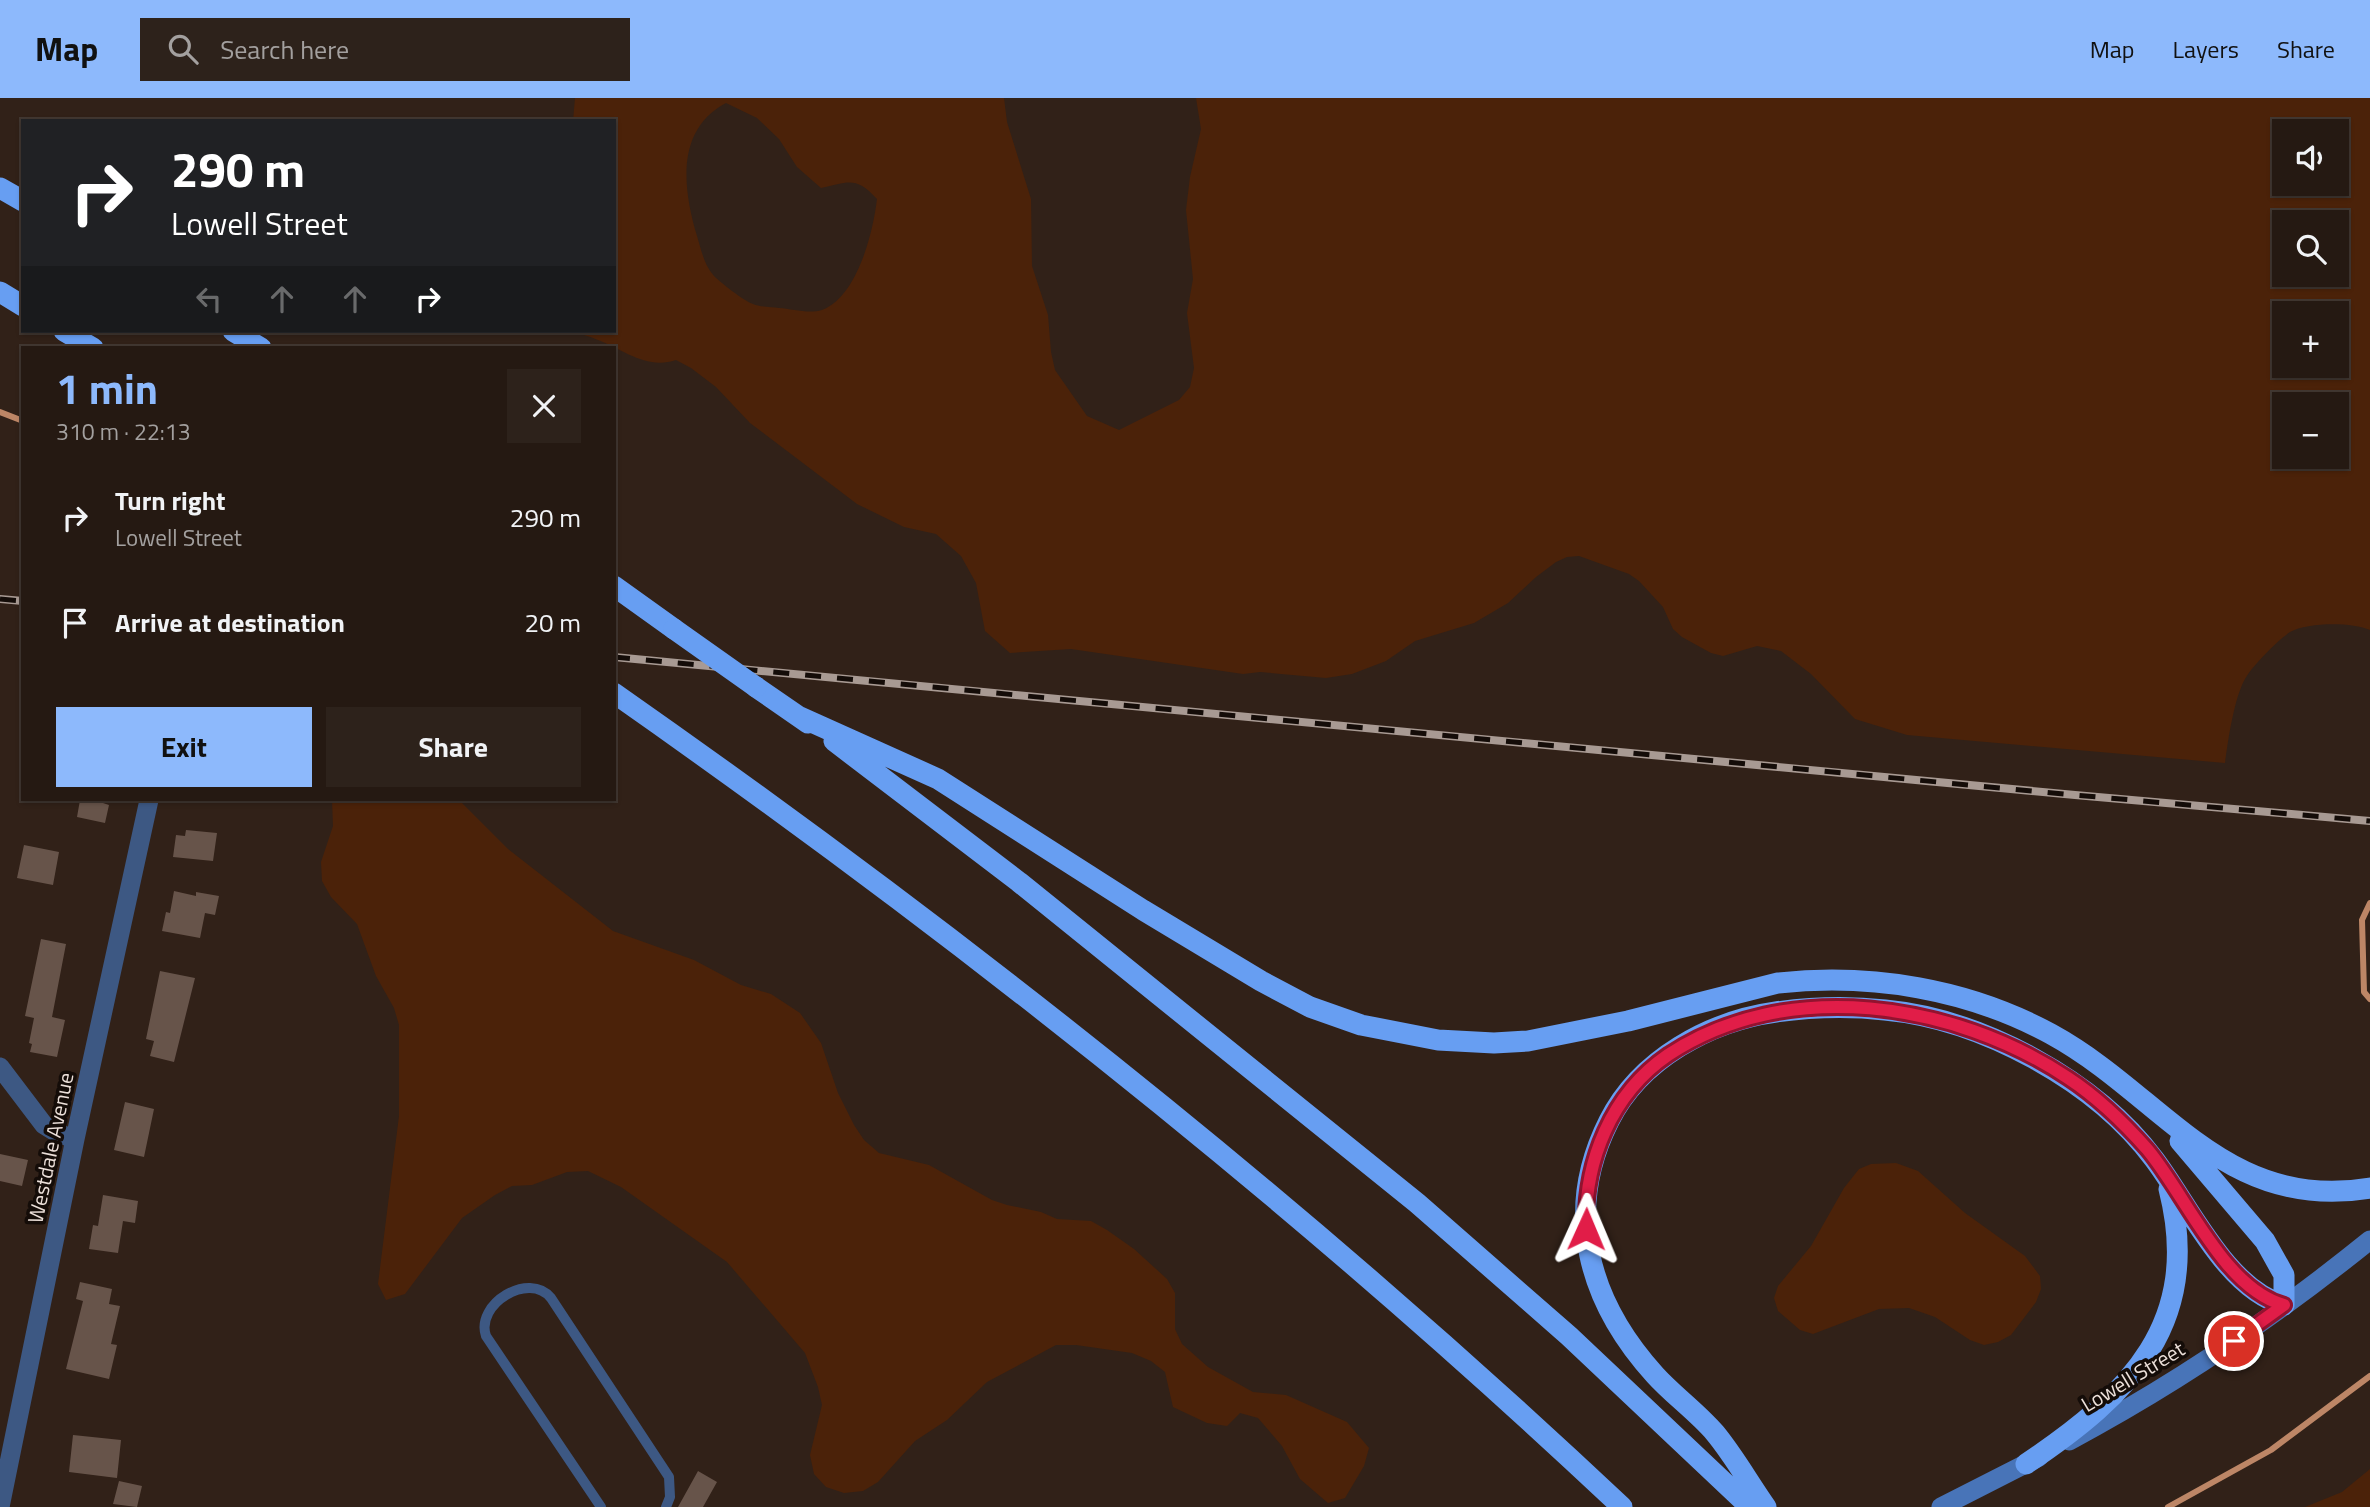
<!DOCTYPE html>
<meta charset="utf-8">
<style>
:root{--surface:#251912;--page:#2d221b;--text:#f1f3f6;--muted:#a3a09f;--line:#423832;--accent:#8db9fc}
body{margin:0;font-family:"Titillium Web",sans-serif;background:var(--page);color:var(--text);height:100vh;display:flex;flex-direction:column;font-size:26px;white-space:nowrap}
*{box-sizing:border-box;margin:0}
p{font-size:23px;color:var(--muted)}
.icon{flex:none;width:38px;height:38px;fill:none;stroke:currentColor;stroke-width:2;stroke-linecap:round;stroke-linejoin:round}
.map{position:relative;flex:1;overflow:hidden}
.panel{position:absolute;left:21px;top:248px;width:595px;height:455px;display:flex;flex-direction:column;background:var(--surface);border-radius:0px;box-shadow:0 2px 5px #0004,0 0 0 2px var(--line)}
.panel>*{flex:none}
.banner{position:absolute;left:21px;top:21px;width:595px;height:214px;border-radius:0px;box-shadow:0 2px 5px #0004,0 0 0 2px var(--line);background:#202124;color:#fff;overflow:hidden}
.fabs{position:absolute;left:2272px;top:21px;display:grid;gap:14px}
.fabs a{display:grid;place-items:center;width:77px;height:77px;border-radius:0px;background:var(--surface);box-shadow:0 2px 5px #0004,0 0 0 2px var(--line);font-size:35px}
.pin{position:absolute;display:grid;place-items:center;width:60px;height:60px;color:#fff;margin:-30px;border:4px solid #fff;border-radius:50%;box-shadow:0 2px 7px #0007}
.me{position:absolute;width:77px;margin:-38px;rotate:1deg;stroke-linejoin:round;filter:drop-shadow(0 0 5px #0008)}
.turn{display:flex;align-items:center;gap:24px;height:147px;padding:0 35px;font-size:32px}
.turn .icon{width:91px;height:91px;stroke-width:2.5}
.turn b{display:block;font-size:49px;line-height:60px}
.lanes{display:flex;align-items:center;height:66px;padding:0 35px;background:#0003;justify-content:center;gap:35px;direction:ltr}
.lanes .off{opacity:.35}
.round{display:grid;place-items:center;flex:none;width:74px;height:74px;border-radius:0px;background:var(--page)}
.overview{display:flex;align-items:center;justify-content:space-between;height:119px;padding:0 35px}
h1{font-size:42px;font-weight:700;line-height:52px;color:var(--accent)}
.action{display:flex;gap:14px;margin-top:auto;padding:14px 35px}
.action a{flex:1;height:80px;border-radius:0px;background:var(--accent);color:#111;font-size:28px;font-weight:700;line-height:80px;text-align:center}
.action a+a{background:var(--page);color:var(--text)}
ul{padding:0;list-style:none}
li{display:flex;align-items:center;gap:21px;height:105px;padding:0 35px}
li div{flex:1}
li b{display:block;font-size:26px}
li em{font-style:normal}
header{display:flex;align-items:center;gap:42px;box-sizing:border-box;height:98px;padding:0 35px;background:var(--accent);color:#111}
header strong{font-size:33px}
nav{display:flex;gap:38px;margin-inline-start:auto;font-size:24px}
.search{width:490px;height:63px;background:var(--page);display:flex;align-items:center;gap:18px;box-sizing:border-box;padding:0 24px;border-radius:0px;color:var(--muted);font-size:26px}
.map>svg:first-child{display:block}
.green{fill:#4b2209;fill-rule:evenodd}
.lines{fill:none;stroke-linecap:round;stroke-linejoin:round}
.stream{stroke:#bd8666;stroke-width:6}
.building{fill:#67544a}
.service{stroke:#3d5883;stroke-width:10}
.minor{stroke:#3d5883;stroke-width:19}
.secondary{stroke:#4874b8;stroke-width:19}
.motorway{stroke:#679ef2;stroke-width:21}
.rail-casing{stroke:#a89a93;stroke-width:8}
.rail{stroke:#140c08;stroke-width:5;stroke-dasharray:16;stroke-linecap:butt}
.motorway-bridge{stroke:#679ef2;stroke-width:21}
.route-casing{stroke:#92132f;stroke-width:18}
.route{stroke:#e11d48;stroke-width:12}
.labels{text-anchor:middle;stroke-width:7;stroke-linejoin:round;paint-order:stroke}
.street-label{font-size:21px;fill:#ece0da;stroke:#140c08}
</style>
<header>
<strong>Map</strong>
<div class="search"><svg class="icon" aria-label="search" viewBox="0 0 24 24"><circle cx="10" cy="10" r="6"/><path d="M15 15l6 6"/></svg>Search here</div>
<nav><a>Map</a><a>Layers</a><a>Share</a></nav>
</header>
<div class="map">
<svg width="2370" height="1409" viewBox="0 0 2370 1409">
<rect width="100%" height="100%" fill="#312118"/>
<path class="green" d="M575,0H1004L1007,24L1031,101L1032,168L1048,217L1051,254L1055,272L1087,318L1119,332L1179,302L1190,289L1194,270L1187,215L1193,181L1186,112L1190,79L1201,31L1196,0H2370V532C2352,524 2308,524 2290,534C2278,542 2252,568 2245,581C2234,600 2228,643 2225,665L1907,637L1855,621L1811,576L1781,553L1757,548L1723,558L1711,555L1682,539L1673,531L1663,509L1639,483L1629,476L1579,458L1567,459L1556,464L1536,479L1508,505L1474,525L1415,543L1386,563L1352,576L1326,580L1260,574L1243,576L1071,551L1010,555L985,533L976,485L961,458L936,436L904,429L857,406L750,325L716,289L691,270L676,262C647,272 624,252 598,242C589,238 580,236 571,233H614V23H573ZM726,5L757,20L779,41L797,69L821,90C849,84 856,78 877,101C873,135 857,199 822,212C809,216 792,211 779,210C771,209 760,209 753,206C744,203 720,184 714,178C704,167 701,151 697,138C683,91 675,32 726,5ZM2284,33H2336V86H2284ZM2284,124H2336V177H2284ZM2284,215H2336V268H2284ZM2284,306H2336V359H2284Z
M332,702H459L508,751L613,833L694,862L741,887L771,896L800,915L821,945L838,995L854,1027L864,1042L879,1055L929,1067L992,1102L1007,1107L1041,1114L1057,1121L1091,1123L1107,1132L1134,1151L1167,1181L1175,1195V1231L1182,1246L1208,1269L1253,1294L1286,1297L1347,1324L1369,1350L1364,1368L1345,1400L1328,1405L1300,1381L1282,1348L1258,1320L1240,1315L1227,1328L1207,1325L1173,1309L1165,1274L1151,1263L1132,1255L1076,1247H1056L987,1284L947,1322L915,1343L878,1384L863,1393L844,1395L826,1389L814,1376L810,1357L822,1307L818,1289L805,1255L727,1164L621,1089L588,1073L567,1074L532,1087L512,1088L495,1097L462,1120L405,1196L386,1202L378,1186L399,1018V927L394,910L376,878L357,826L331,799L322,783L321,764L333,728Z
M1896,1065L1918,1073L1965,1115L2025,1158L2040,1178L2041,1191L2036,1204L2011,1237L1998,1244L1984,1247L1970,1242L1935,1219L1909,1210L1879,1211L1813,1236L1800,1232L1778,1213L1774,1200L1778,1188L1811,1148L1844,1090L1859,1071L1871,1066Z
M2370,1371V1409H2305L2342,1394Z"/>
<g class="lines">
<path class="stream" d="M0,314L23,323
M2370,805L2362,822L2364,894L2370,901
M2168,1409L2271,1352L2370,1278"/>
</g>
<path class="building" d="M80,702H104L103,705L109,707L105,725L77,719Z
M186,732L217,735L213,763L173,759L176,737L185,738Z
M24,747L59,754L53,787L17,780Z
M174,793L196,798V794L219,798L215,817L205,815L200,840L162,833L166,814L170,815Z
M41,841L66,846L52,919L65,922L57,959L30,954L32,946L29,945L34,920L25,918Z
M160,873L195,880L174,964L150,958L154,943L146,941Z
M125,1004L154,1011L144,1059L114,1052Z
M0,1056L28,1062L22,1088L0,1083Z
M103,1097L138,1103L135,1125L123,1123L118,1155L89,1151L93,1127L98,1128Z
M80,1184L112,1191L109,1206L120,1208L111,1246L117,1247L109,1281L66,1271L83,1203L76,1201Z
M73,1337L121,1342L117,1380L69,1374Z
M698,1373L717,1384L703,1409H678Z
M119,1383L142,1388L137,1409L113,1406Z"/>
<g class="lines">
<path class="service" d="M601,1409L486,1238C475,1206 529,1173 551,1200L669,1379L670,1399L666,1409"/>
<path class="minor" d="M0,969L44,1027L57,1035L75,1041
M0,1409L75,1041L149,702"/>
<path class="secondary" d="M2069,1343C2176,1286 2276,1218 2370,1142
M1941,1409L2039,1359"/>
<path class="motorway" d="M0,90L23,103
M0,194L23,208
M64,233L93,250
M233,233L261,250
M614,488L674,531
M756,589L808,625
M614,595C968,843 1308,1113 1622,1409
M798,618L938,681L1143,812L1261,883L1310,909L1361,927L1438,942L1494,945L1528,943L1628,923L1778,885C1872,875 1968,891 2051,936C2163,997 2224,1115 2370,1090
M834,643L1019,784L1417,1105L1569,1238L1750,1409
M2026,1366C2130,1296 2203,1225 2169,1091
M1766,1409C1749,1385 1734,1358 1715,1335C1697,1314 1673,1297 1655,1277C1588,1203 1563,1114 1609,1023C1640,961 1710,923 1776,914C1812,909 1849,908 1885,912C1982,921 2096,983 2154,1061C2189,1107 2226,1191 2284,1207V1177L2265,1143L2180,1043"/>
<defs>
<path id="rail" d="M0,501L23,503
M614,559L2075,697L2370,723"/>
</defs>
<use href="#rail" class="rail-casing"/>
<use href="#rail" class="rail"/>
<path class="motorway-bridge" d="M674,531L756,589"/>
</g>
<g class="lines">
<defs>
<path id="route" d="M1586,1131C1584,1064 1611,996 1668,957C1787,878 1954,904 2068,980C2097,999 2124,1025 2147,1051C2186,1097 2223,1190 2284,1207L2234,1243"/>
</defs>
<use href="#route" class="route-casing"/>
<use href="#route" class="route"/>
</g>
<g class="labels">
<g class="street-label">
<text transform="translate(51 1050) rotate(-78)" y="7">Westdale Avenue</text>
<text transform="translate(2133 1279) rotate(-31)" y="7">Lowell Street</text>
</g>
</g>
</svg>
<div class="fabs">
<a><svg class="icon" aria-label="sound" viewBox="0 0 24 24"><path d="M4 9h4l5-4v14l-5-4H4zM17 9q2 3 0 6"/></svg></a>
<a><svg class="icon" aria-label="search" viewBox="0 0 24 24"><circle cx="10" cy="10" r="6"/><path d="M15 15l6 6"/></svg></a>
<a>+</a>
<a>−</a>
</div>
<div class="pin" style="left:2234px;top:1243px;background:#d93025"><svg class="icon" aria-label="arrive" viewBox="0 0 24 24"><path d="M6 21V4h12l-3 4 3 4H6"/></svg></div>
<svg class="me" style="left:1586px;top:1131px" viewBox="-20 -20 40 40"><path d="M0-17L14 15 0 8-14 15z" fill="#e11d48" stroke="#fff" stroke-width="4"/></svg>
<div class="banner">
<div class="turn"><svg class="icon" aria-label="right" viewBox="0 0 24 24"><path d="M7 20v-9h11M14 6l5 5-5 5"/></svg><div><b>290 m</b>Lowell Street</div></div>
<div class="lanes"><svg class="icon off" aria-label="left" viewBox="0 0 24 24"><path d="M17 20v-9H6M10 6l-5 5 5 5"/></svg><svg class="icon off" aria-label="ahead" viewBox="0 0 24 24"><path d="M12 20V5M6 11l6-6 6 6"/></svg><svg class="icon off" aria-label="ahead" viewBox="0 0 24 24"><path d="M12 20V5M6 11l6-6 6 6"/></svg><svg class="icon" aria-label="right" viewBox="0 0 24 24"><path d="M7 20v-9h11M14 6l5 5-5 5"/></svg></div>
</div>
<section class="panel">
<div class="overview"><div><h1>1 min</h1><p>310 m · 22:13</p></div><a class="round"><svg class="icon" aria-label="close" viewBox="0 0 24 24"><path d="M6 6l12 12M18 6L6 18"/></svg></a></div>
<ul>
<li><svg class="icon" aria-label="right" viewBox="0 0 24 24"><path d="M7 20v-9h11M14 6l5 5-5 5"/></svg><div><b>Turn right</b><p>Lowell Street</p></div><em>290 m</em></li>
<li><svg class="icon" aria-label="arrive" viewBox="0 0 24 24"><path d="M6 21V4h12l-3 4 3 4H6"/></svg><div><b>Arrive at destination</b></div><em>20 m</em></li>
</ul>
<div class="action"><a>Exit</a><a>Share</a></div>
</section>
</div>
